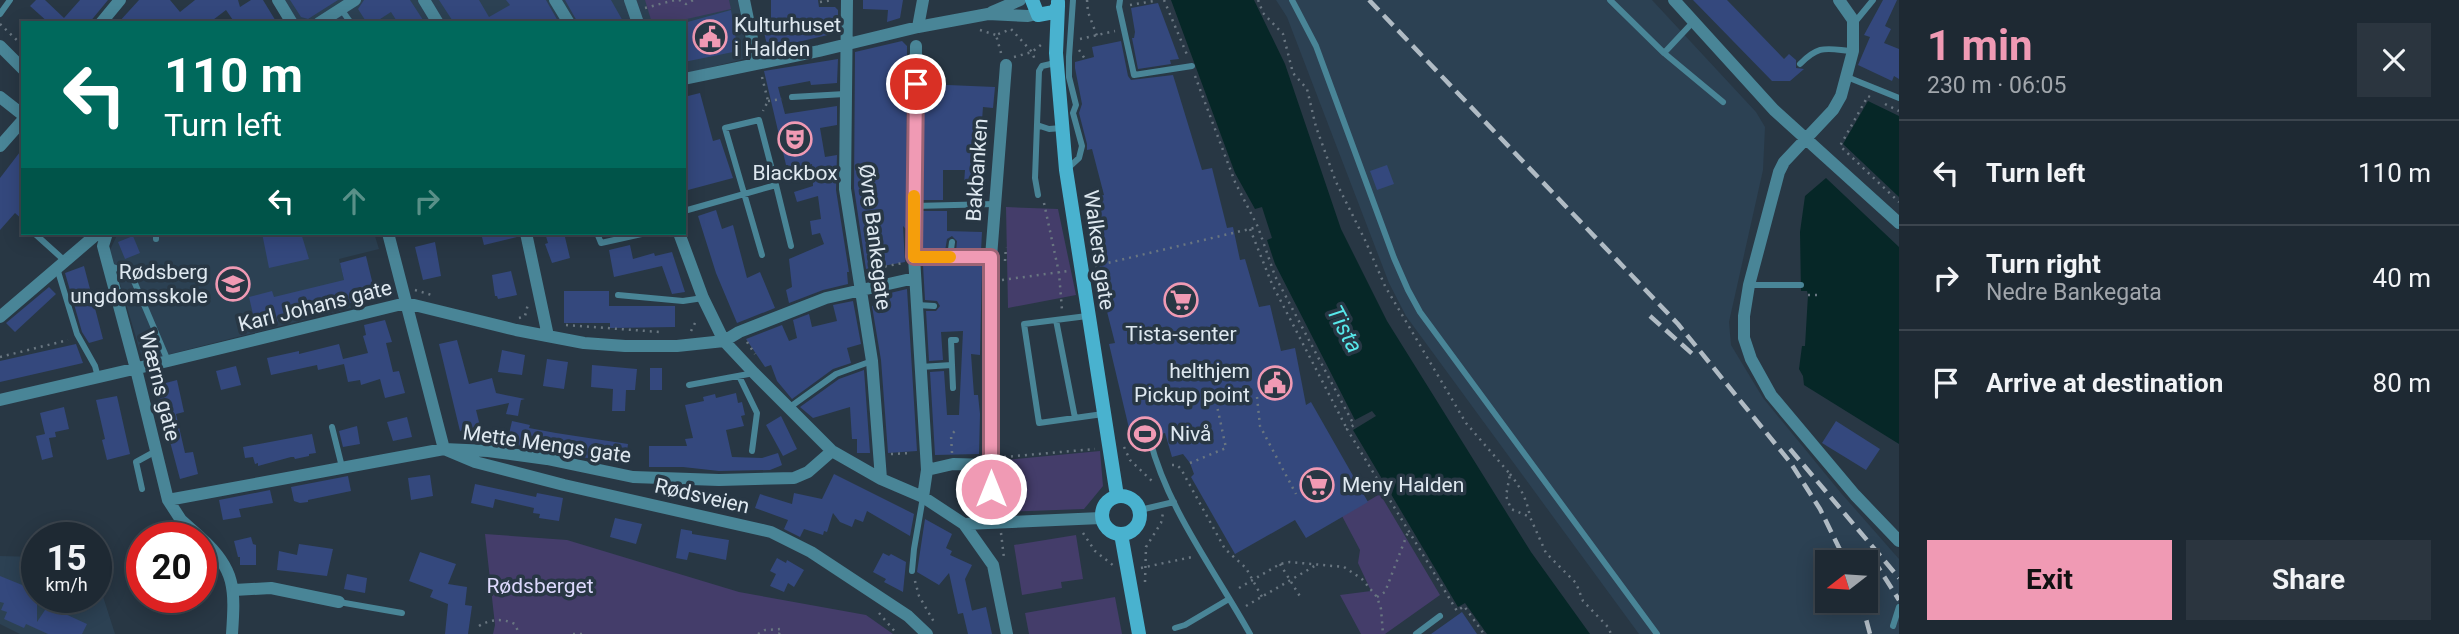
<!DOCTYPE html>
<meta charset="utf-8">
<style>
:root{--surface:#1e2933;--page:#2b353f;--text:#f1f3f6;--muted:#a1a6ac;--line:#3c454e;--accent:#f09ab4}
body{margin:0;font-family:Roboto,sans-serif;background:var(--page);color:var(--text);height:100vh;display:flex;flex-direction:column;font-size:26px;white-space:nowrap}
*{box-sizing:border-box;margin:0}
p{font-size:23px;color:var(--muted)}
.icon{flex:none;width:38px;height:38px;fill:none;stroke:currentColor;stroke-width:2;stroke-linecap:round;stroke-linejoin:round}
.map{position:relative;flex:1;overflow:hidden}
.drawer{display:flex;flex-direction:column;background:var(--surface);width:560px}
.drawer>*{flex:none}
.guide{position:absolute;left:21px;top:21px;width:665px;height:214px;border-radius:0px;box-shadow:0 4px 18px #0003,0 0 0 2px var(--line);background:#00695c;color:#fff;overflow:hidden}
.needle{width:46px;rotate:253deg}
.tools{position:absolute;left:1815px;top:550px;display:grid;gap:14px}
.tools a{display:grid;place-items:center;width:63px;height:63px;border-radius:0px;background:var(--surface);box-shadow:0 4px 18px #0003,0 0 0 2px var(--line);font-size:35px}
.speed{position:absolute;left:21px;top:522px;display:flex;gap:14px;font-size:35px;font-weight:700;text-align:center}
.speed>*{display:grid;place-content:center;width:91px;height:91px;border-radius:50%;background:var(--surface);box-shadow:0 4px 18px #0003,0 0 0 2px var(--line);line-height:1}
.speed small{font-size:18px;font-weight:400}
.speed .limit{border:10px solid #d22;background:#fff;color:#111}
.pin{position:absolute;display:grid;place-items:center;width:60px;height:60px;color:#fff;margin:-30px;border:4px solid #fff;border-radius:50%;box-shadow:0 2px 7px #0007}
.me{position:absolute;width:77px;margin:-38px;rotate:0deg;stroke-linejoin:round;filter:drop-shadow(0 0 5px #0008)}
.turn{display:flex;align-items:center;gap:24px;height:147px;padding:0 28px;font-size:32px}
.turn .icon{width:91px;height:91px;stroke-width:2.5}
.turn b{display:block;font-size:49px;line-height:60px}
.lanes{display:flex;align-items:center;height:66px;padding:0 28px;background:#0003;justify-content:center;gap:35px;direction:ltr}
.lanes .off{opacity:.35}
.round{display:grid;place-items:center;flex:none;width:74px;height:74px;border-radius:0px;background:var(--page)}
.head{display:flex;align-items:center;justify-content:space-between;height:119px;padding:0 28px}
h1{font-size:42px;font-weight:700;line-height:52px;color:var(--accent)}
.action{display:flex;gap:14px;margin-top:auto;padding:14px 28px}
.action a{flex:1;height:80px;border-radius:0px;background:var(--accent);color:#111;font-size:28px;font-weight:700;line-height:80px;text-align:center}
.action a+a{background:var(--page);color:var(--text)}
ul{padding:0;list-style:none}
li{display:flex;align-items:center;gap:21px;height:105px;padding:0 28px;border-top:2px solid var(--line)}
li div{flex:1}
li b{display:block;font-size:26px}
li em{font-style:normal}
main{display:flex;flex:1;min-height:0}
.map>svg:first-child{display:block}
.built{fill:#2c4153;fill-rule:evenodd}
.green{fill:#443d6a}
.water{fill:#062727}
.building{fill:#34487d}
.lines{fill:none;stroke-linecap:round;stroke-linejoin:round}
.path{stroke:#697681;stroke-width:2.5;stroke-dasharray:2 5;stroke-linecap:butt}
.lane{stroke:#498597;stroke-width:6}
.street{stroke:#498597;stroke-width:12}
.secondary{stroke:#49b2cf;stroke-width:14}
.rail{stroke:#b0bbc4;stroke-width:4.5;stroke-dasharray:14 7;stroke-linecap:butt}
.route-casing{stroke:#9c6475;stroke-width:18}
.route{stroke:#f09ab4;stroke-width:12}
.slow{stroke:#f59e0b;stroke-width:12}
.labels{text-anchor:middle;stroke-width:7;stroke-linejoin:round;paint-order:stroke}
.poi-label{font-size:21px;fill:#dee8f0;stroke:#283744;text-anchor:start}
.street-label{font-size:21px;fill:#dee8f0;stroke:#283744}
.park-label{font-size:21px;fill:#dcd8fc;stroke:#283744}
.water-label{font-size:23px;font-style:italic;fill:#57e8ea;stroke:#283744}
</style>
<main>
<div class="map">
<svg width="1899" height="634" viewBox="0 0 1899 634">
<rect width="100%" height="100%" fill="#283744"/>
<path class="built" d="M284,0H738L748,58L684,74V23H298Z
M1276,0H1652L1756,112L1765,127L1763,170L1729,322L1731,345L1763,398L1841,493L1899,559V634H1639L1406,316L1389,283L1287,17ZM1827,562H1866V600H1827Z
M118,233H374L379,249L339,259L351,308L143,361L110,250Z
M0,556L37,557V597H96V581L99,584L115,634H20L0,624Z"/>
<path class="green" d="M645,0H729L731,9L669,23H652Z
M1006,207L1058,209L1076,295L1008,308Z
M1100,451L1103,486L1084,509L1006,512L1004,460Z
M1380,494L1440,595L1385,634H1361L1340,595L1371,591L1358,563L1360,550L1342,516Z
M485,534L567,540L739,592L866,615L893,634H493L495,625Z
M1076,535L1083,579L1061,582L1062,588L1022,595L1014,545Z
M1115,597L1122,634H1029L1025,613Z"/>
<path class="water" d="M1171,0H1254L1285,64L1341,229L1387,321L1531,552L1590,634H1487L1465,603L1458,607L1353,430L1376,416L1372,411L1355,420L1275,264L1267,240L1272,238L1262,207L1255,209L1235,173Z
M1868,101L1899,116V197L1843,144Z
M1826,178L1899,247V444L1804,385L1803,376L1799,369L1802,346H1805L1808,295L1807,291H1801L1800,232L1805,196Z"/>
<path class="building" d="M36,0H45L64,18L80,0H108L89,23H49L30,6Z
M139,0H170L180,12L195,0H238L240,7L251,0H263L277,23H235L226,10L209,23H118Z
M290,0H338L308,19L301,17Z
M364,0H410L425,23H398L391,12L374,23H367L358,9Z
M439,0H479L489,17L510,5L506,0H546L559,23H454Z
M565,0H611L624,23H578Z
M771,0H818L819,7H835L838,10V27L832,34L768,49L761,20L771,18Z
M863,0H903L900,18L887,22L888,10L863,9Z
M1693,0H1727L1784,59L1789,54L1796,60V68L1804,69L1790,81H1772Z
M1883,0H1897L1885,26L1891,29L1884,43L1899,49V79L1894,76L1892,81L1858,65L1870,37L1864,35Z
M1158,3L1179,59L1170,60L1171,64L1138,69L1132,38H1134L1135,32L1131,8Z
M731,10L738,51L684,62V23Z
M902,41L907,46L906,229L903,226L905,262L866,269L854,188L855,52Z
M1121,41L1128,76L1131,80L1173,75L1202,170L1212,168L1227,228L1233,227L1240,260L1245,259L1259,307L1270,305L1281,351L1295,348L1306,405L1311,402L1368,502L1306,538L1295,520L1235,554L1191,477L1194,474L1190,463L1183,454L1172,457L1165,433L1154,436L1149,434L1145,438L1132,441L1109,344L1115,343L1103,296L1099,260L1084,200L1104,195L1092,149L1087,150V144L1079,113L1082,104L1075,68V62L1094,57L1092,47Z
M838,59L837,83L811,85L810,81L778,87L785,114L837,106V125L820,128L825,157L837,155L836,190L849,272H847L848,284L823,290L789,303L786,290L792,287L789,259L824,244L820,233L812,235L810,221L821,219L818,196L797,202L794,192L813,186L812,164L789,170L788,165H786L764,71Z
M924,84L995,87L993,108L983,107L981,134H989L983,184H964L965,170H943V200H923Z
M700,93L713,141L720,139L733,178L688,190L684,177V97Z
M23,148V220L15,213L0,230V178Z
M1387,165L1394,184L1377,190L1370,171Z
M716,210L722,229L733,225L747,278L760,272L775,308L737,323L716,273L698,216Z
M923,211H947V231L982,232L981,251H956L957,241L952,236L947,239L945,251H925L923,249Z
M262,233H301L309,259L269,268Z
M481,233H516L517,237L484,245Z
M545,233H564L570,258L552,263L545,244L548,243Z
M133,236L140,253L125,259L118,242Z
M435,242L441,276L423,280L415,247Z
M630,245L633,259L654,253L655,256L672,252L685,292L672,294L662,266L614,277L609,250Z
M366,256L373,285L378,284L381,295L256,327L249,297L272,291L274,297L344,280L340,263Z
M926,263H981L982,266L980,355L971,354L974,395H978L980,414L979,454L935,455L930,372L944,371L947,415H959L963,331L941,332L943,360L929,361L926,311H936L940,306L937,301L925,300L923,265Z
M84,266L103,339L89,343L82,332L65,273Z
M511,271L517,295L498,299L497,296H495L492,275Z
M49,287L56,294L15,332L6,323Z
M907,289L917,451L888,453L881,360L872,306L886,303V294Z
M564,291H609V306H675V327L610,328V323H564Z
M853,301L861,344L847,348L851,363L833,369L792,399L777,381L771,365L765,367L746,339L782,325L789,341L797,338L793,320L809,314L812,327L837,321L833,305Z
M385,320L392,342L386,343L393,372L399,371L405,393L385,398L380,379L361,385L360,380L348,382L344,364L318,370L317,365L271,375L267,358L299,351V354L339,344L343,359L368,353L363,336L366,335L364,325Z
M457,340L469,384L492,378L496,393L525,399L521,400L518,416L506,414L509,403L476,410L480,426L460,431L439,344Z
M76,344L83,363L0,382V361Z
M502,350L525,355L522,375L498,372Z
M547,359L568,362L564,389L543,386Z
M592,365L637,369L635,390H626L625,411H612L613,389L591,387Z
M236,366L241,385L221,390L216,371Z
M650,368H662V390H650Z
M864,370L870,453H857V439H852L850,407L813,418L800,407L839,379Z
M177,380L184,412L176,414L185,453L193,452L198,474L180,479L157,393L160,392L158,385Z
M736,393L738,403L742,402L745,415L741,416L744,426L726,430L732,457L762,458L778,453L782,465L780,466L770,470L719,471L683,467H649V446H687L685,439L693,438L685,405L704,401L703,397L715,394L716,398Z
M117,396L130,454L107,460L102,440L105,439L96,400Z
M64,407L69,429L55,432L56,437L49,438L53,457L42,460L36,436L45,434L40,413Z
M781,416L797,449L783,456L766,425Z
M407,417L412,437L393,441L387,422Z
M512,421L530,425L529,428L556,433L628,444L625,465L507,443Z
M1836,421L1880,449L1866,470L1822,443Z
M357,426L360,444L343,447L339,431Z
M312,434L316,453L309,454V456L295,459L294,457H291L258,466V463L255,464L253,457L245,458L243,447Z
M834,474L914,514L910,536L867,511L863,522L855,519L852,527L840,522L833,513L827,532L824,531L823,535L804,529L800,537L784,529L788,520L755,508L760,494L792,504L794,493L822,499Z
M430,475L433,496L411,500L408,478Z
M348,476L351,491L308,500V502L300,503L294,501L291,487Z
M475,484L536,497L537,493L563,498L559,521L539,518L540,514L533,513L534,508L495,499L493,508L471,503Z
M270,490L273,503L239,509L241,517L223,520L219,500Z
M615,518L642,524L636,544L610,537Z
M925,519L952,534L946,548L952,551L950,555L972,565L965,579L972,611L958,614L949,573L939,585L917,572Z
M681,529L692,531V534L729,540L726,560L689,552L687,560L676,558Z
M251,537L253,544L256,545V565H240V557H238L234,541Z
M299,544L333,549L327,576L277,570L279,551L297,555Z
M420,552L456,564L448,584L467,587L465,605L472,606L468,634H445L448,604L430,597L433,590L409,581Z
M883,553L889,556L891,554L906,562L903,592L884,582L886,579L873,572Z
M777,558L786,563L787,560L804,570L794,587L788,583L784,592L770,586L776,574L770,571Z
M347,574L367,578L365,593L344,589Z
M0,576L37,591V622L51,601L64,610L63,613L87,624L82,634H48L26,624L24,628L4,619L7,612L1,610L4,603L0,602Z
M986,607L992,634H968L963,613Z
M1462,612L1477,634H1431Z"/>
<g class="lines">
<path class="path" d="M679,0L686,4L693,0
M1087,0L1088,12L1097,36
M1164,0L1188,57
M1258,0L1263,13L1283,34L1293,73L1307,89L1316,127L1336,182L1365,240L1385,286L1466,423L1510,474L1506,496L1511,509L1530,517L1546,553L1576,583L1583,601L1608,627L1611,634
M820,2L833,0
M1130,5L1154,1
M645,8L675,0
M0,24L23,46
M980,30L996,35
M1080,39L1115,31
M1079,50L1085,59
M1001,53L996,35L1011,29L1032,52L1035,60
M1014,57L1032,52L1042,44
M1195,76L1235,182L1258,227L1275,276L1354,425L1347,429L1457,611L1464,606L1484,634
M762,77L768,101L763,111
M1870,97L1868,96L1840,146L1899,202
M768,101L782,99
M1885,104L1899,111
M1044,203L1059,273L1062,310
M1250,229L1272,284L1347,429
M1005,261L1006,247
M1095,266L1258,227
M871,269L903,263
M1002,280L1068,271
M415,290L435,296
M1808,295H1820
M519,318L525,316L528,304
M566,325L660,332
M691,331L697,319
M747,342L755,354
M0,357L68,340
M1176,368L1197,363
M1257,397L1260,426L1296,494
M1124,447L1130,460L1153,482
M952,453L951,435L958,428
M891,454L912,453
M1004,457L1095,449
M1190,463L1226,448L1217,406
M1172,465H1177L1181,469L1225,549L1246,568L1262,597
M1510,474C1521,488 1527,500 1530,517
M1001,533L1004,558
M1083,533L1095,551L1114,566
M1280,564L1301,598
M1141,568L1192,557
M915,581L919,596L934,622
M1145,582L1146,547L1161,523L1163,513
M1239,588L1280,564L1290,562L1344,567L1362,579L1377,597L1381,609L1383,634
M1377,597L1385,592L1408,532
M1246,606L1318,564
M879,613L897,634
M479,626C491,619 502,618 515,624L519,634
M573,634H582
M758,634L765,630L781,629L779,634"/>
<path class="lane" d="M1120,0L1119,7L1134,75L1192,66
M1292,0L1316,46L1394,258L1408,290L1420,312L1657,634
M1610,0L1664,53L1694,21
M341,9L351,23
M0,14L10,0
M1855,22L1873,0
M1664,53L1723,102
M1800,64C1820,44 1826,49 1853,51
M1847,77L1899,98
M792,97L845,94
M1037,125L1049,129L1062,128
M1067,169L1079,158L1082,146L1073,113L1076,105L1069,77V57L1073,0
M776,185L791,246
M1038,195L1035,178L1039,71L1042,66L1055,63
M914,206L995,204
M684,211C715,202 745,194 776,185L759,120L725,128L762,255
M34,233L65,261
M597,233L601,243L646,233
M156,239V233
M914,257H991
M950,257L952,242
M108,265L131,274L168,361
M57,268L77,334L95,366L98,377
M1749,285H1801
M618,295L683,301L703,298
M917,305L934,306
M1087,316L1024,324L1039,423L1103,414
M1056,320L1075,418
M952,365L951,340H956
M920,367L952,365L953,388
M739,376L757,413L752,451
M689,385L754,373
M790,407L836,374L872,361
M332,427L342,467
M1150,440C1168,510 1215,571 1250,634
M142,489L136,462L156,451
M1140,510L1174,502
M991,522L992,465
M912,571L914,549L923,497
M339,602L402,613
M1893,626L1899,607
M1175,628L1185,625L1229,599
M1416,634L1440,616"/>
<path class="street" d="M278,0L292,23
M424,0L438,23
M555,0L569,23
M630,0L638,23
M744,0L757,63
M847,0L845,189L872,361L881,479
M1674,0L1774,110L1899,223
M1839,0L1853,20V51L1841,96L1833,110L1784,162L1779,172L1749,285L1744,316V338L1751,359L1771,395L1855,495L1899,541
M992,12L1020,0
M101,23L120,0
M319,23L355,0
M918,27L923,0
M0,46L23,69
M916,46L914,257L927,470L923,497
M684,79L819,51L918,27L988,14L1028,16L1037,14
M0,97L23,115
M0,146L23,120
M107,233L103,246L136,369L168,500L181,520L200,537
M388,233L444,449L475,462L564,485L771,532L811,552L908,616L927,634
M526,233L548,336
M679,233L703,298L724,341L754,373L832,451L881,479L923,497L964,524L993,565L1007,634
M0,317L98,233
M0,400L168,361L406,303L516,330L584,343L625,346H677L724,341L739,332L826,298L915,278
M927,470L953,464L992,465L991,257L1006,65
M168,500L444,449L488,451L547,459L633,477L719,480L794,478L808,472L832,451
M964,524L1101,518
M201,538C236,569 235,590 232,634
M234,590L271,588L339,602"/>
<path class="secondary" d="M1032,0L1038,15L1054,12L1058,6V2
M1058,6L1056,53L1066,170L1117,496
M1102 515a19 19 0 1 1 38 0a19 19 0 1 1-38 0Z
M1121,534L1139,634"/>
<path class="rail" d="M1369,0L1678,324L1790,462L1820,509L1846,562
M1650,316L1697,358
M1790,449L1899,578
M1873,559L1899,600
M1861,600L1870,634"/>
</g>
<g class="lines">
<defs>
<path id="route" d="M916,84L914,257H991V489"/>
</defs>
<use href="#route" class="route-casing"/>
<use href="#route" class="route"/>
<path class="slow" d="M914,196V257H950"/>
</g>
<defs>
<symbol id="civic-ring" viewBox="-11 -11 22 22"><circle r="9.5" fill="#283744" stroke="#f09ab4" stroke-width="1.5"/><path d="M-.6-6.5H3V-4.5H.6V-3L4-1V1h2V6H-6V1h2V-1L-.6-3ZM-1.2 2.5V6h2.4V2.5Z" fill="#f09ab4"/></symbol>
<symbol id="theatre-ring" viewBox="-11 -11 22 22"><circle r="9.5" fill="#283744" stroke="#f09ab4" stroke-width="1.5"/><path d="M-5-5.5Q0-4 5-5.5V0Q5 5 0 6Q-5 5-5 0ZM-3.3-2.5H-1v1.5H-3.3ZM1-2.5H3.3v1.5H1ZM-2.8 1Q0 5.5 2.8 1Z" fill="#f09ab4"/></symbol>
<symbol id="school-ring" viewBox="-11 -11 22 22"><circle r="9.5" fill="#283744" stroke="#f09ab4" stroke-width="1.5"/><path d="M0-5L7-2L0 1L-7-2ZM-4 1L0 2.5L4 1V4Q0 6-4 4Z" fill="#f09ab4"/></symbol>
<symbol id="supermarket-ring" viewBox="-11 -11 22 22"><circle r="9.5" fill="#283744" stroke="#f09ab4" stroke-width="1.5"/><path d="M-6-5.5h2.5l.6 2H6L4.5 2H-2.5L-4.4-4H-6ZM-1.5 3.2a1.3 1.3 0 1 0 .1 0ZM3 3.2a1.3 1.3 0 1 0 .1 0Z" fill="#f09ab4"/></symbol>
<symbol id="stadium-ring" viewBox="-11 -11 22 22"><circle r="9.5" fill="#283744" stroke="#f09ab4" stroke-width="1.5"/><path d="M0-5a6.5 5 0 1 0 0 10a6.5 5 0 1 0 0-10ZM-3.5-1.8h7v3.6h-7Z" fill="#f09ab4"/></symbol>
</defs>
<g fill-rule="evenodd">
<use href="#civic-ring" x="691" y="18" width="38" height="38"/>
<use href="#theatre-ring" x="776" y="120" width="38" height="38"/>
<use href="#school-ring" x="214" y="265" width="38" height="38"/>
<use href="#supermarket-ring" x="1162" y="281" width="38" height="38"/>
<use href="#civic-ring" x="1256" y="364" width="38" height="38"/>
<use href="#stadium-ring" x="1126" y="415" width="38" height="38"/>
<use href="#supermarket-ring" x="1298" y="466" width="38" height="38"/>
</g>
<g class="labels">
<g class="poi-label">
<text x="734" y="32">Kulturhuset<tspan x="734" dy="24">i Halden</tspan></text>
<text x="795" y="180" text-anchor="middle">Blackbox</text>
<text x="208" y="279" text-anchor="end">Rødsberg<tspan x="208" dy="24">ungdomsskole</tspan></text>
<text x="1181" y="341" text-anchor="middle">Tista-senter</text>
<text x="1250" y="378" text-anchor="end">helthjem<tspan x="1250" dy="24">Pickup point</tspan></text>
<text x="1170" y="441">Nivå</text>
<text x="1342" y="492">Meny Halden</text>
</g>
<g class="street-label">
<text transform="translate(977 170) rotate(-86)" y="7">Bakbanken</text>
<text transform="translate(875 237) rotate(83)" y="7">Øvre Bankegate</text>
<text transform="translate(1099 250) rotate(82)" y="7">Walkers gate</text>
<text transform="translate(315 306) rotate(-14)" y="7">Karl Johans gate</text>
<text transform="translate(160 386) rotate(76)" y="7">Wærns gate</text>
<text transform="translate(547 444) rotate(8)" y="7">Mette Mengs gate</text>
<text transform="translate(702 496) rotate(13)" y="7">Rødsveien</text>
</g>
<g class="park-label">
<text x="540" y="593">Rødsberget</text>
</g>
<g class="water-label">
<text transform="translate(1345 329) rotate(62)" y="8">Tista</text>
</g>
</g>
</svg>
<div class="tools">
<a><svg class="needle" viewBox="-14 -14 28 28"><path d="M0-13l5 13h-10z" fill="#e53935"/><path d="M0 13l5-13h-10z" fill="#a1a6ac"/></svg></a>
</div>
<div class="speed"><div>15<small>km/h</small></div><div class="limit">20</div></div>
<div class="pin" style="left:916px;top:84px;background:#d93025"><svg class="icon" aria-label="arrive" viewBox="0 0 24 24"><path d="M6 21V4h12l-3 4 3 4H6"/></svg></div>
<svg class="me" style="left:991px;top:489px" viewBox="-20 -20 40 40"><circle r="17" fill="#f09ab4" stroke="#fff" stroke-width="3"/><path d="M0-11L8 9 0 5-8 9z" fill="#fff"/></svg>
<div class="guide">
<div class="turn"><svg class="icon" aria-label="left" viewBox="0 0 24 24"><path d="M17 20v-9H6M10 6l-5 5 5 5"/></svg><div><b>110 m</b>Turn left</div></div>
<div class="lanes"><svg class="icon" aria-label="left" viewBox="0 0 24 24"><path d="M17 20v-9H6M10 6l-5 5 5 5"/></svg><svg class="icon off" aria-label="ahead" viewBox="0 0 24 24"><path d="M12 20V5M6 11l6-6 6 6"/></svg><svg class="icon off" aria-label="right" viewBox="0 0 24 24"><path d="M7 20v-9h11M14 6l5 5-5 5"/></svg></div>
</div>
</div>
<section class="drawer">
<div class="head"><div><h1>1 min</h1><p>230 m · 06:05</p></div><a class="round"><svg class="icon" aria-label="close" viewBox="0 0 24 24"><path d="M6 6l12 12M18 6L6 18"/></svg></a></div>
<ul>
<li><svg class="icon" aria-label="left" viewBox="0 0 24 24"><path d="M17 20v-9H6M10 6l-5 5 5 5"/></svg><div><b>Turn left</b></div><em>110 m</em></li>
<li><svg class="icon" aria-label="right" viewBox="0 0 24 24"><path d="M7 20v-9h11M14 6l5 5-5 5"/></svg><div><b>Turn right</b><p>Nedre Bankegata</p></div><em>40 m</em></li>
<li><svg class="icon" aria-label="arrive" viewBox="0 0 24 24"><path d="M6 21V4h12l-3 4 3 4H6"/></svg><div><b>Arrive at destination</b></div><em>80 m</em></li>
</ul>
<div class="action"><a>Exit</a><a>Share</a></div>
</section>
</main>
